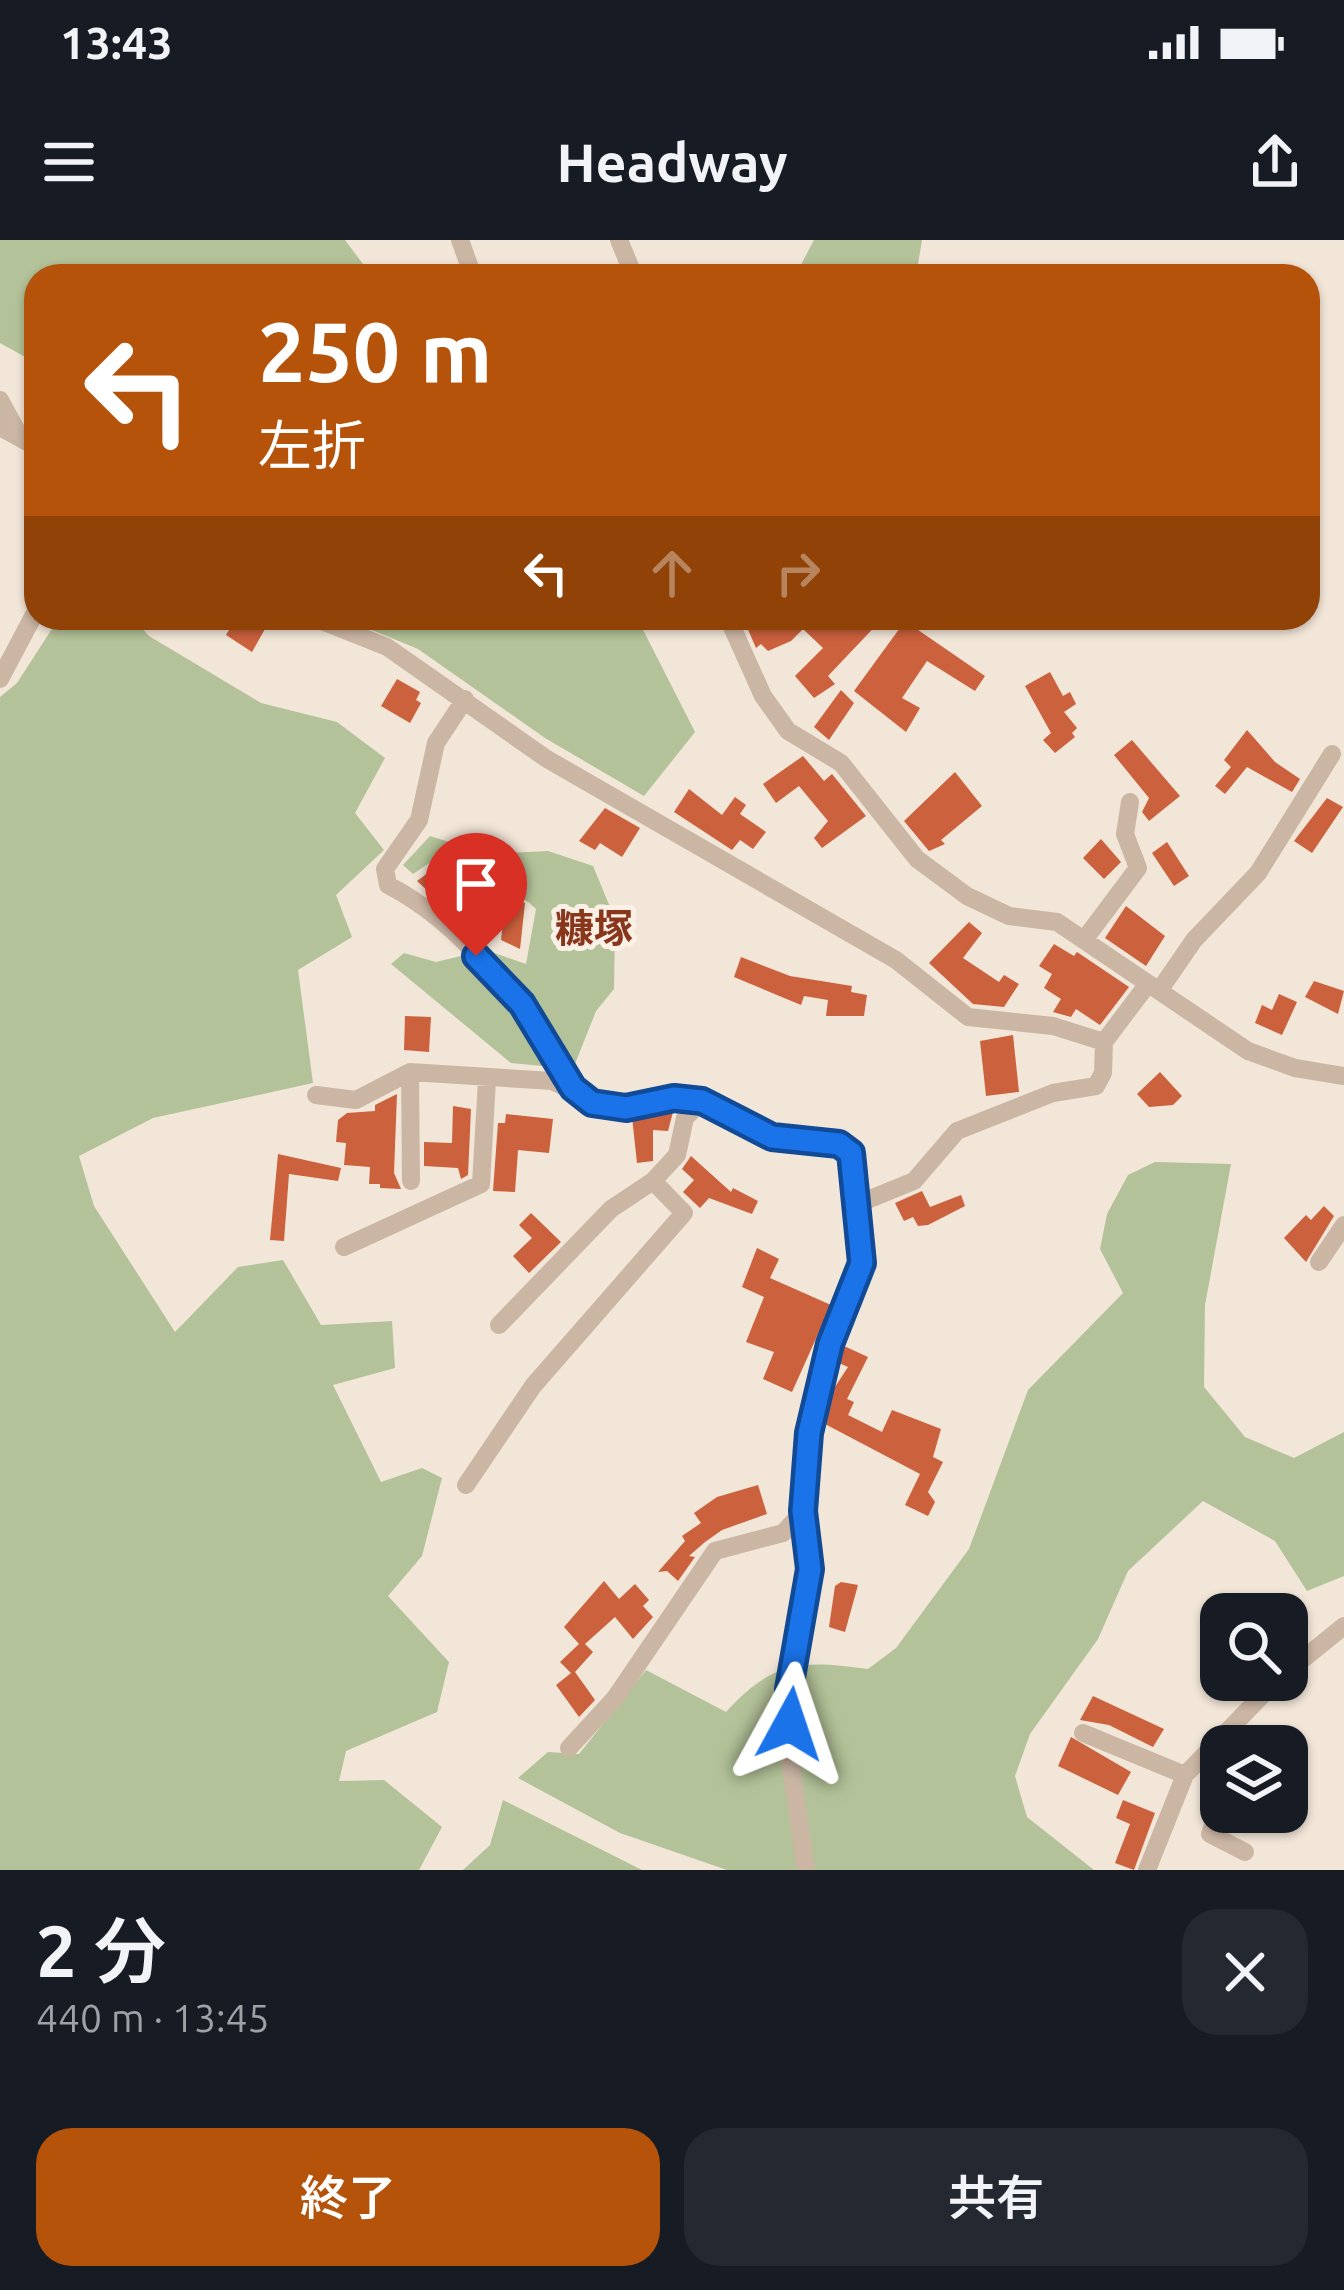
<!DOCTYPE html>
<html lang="ja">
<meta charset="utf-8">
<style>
:root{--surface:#171b24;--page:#242831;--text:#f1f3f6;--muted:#9ea1a6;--accent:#b45309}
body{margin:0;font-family:Ubuntu,"Noto Sans JP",sans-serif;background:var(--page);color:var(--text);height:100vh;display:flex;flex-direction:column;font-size:45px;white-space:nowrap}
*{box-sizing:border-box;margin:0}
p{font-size:39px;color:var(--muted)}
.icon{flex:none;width:66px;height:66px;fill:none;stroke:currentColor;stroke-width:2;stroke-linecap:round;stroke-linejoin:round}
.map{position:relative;height:1630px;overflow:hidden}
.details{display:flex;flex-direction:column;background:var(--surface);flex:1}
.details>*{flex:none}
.banner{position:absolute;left:24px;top:24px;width:1296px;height:366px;border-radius:36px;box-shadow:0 3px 9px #0004;background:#b45309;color:#fff;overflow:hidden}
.controls{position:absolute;left:1200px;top:1353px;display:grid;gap:24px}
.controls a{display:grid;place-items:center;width:108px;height:108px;border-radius:24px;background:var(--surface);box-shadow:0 3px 9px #0004;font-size:60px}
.pin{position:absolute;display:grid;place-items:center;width:102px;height:102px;color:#fff;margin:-123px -51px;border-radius:50% 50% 50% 0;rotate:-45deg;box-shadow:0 0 12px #0007}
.pin .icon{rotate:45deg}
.me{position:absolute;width:132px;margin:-66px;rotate:5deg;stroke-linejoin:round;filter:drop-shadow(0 0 9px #0008)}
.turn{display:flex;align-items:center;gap:42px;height:252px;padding:0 36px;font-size:54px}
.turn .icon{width:156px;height:156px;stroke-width:2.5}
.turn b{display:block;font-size:84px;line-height:102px}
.lanes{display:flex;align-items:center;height:114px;padding:0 36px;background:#0003;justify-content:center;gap:60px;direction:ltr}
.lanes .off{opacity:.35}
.round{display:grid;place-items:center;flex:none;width:126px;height:126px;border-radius:36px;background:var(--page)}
.headline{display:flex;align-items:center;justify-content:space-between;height:204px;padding:0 36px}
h1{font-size:72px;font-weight:600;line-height:90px}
.primary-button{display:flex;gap:24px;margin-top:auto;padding:24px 36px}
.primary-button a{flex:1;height:138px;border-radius:36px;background:var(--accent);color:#fff;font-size:48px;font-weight:600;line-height:138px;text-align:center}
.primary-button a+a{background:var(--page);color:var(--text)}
.status{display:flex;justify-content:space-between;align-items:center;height:84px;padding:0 60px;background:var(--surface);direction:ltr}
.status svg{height:33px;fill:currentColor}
header{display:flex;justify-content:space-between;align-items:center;height:156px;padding:0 36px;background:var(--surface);font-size:54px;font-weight:600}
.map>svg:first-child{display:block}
.green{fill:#b3c298}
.building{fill:#cb613d}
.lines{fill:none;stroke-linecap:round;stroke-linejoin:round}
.minor{stroke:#cbb6a4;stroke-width:18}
.route-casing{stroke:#114b97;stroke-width:30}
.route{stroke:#1a73e8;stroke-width:21}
.labels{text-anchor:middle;stroke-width:10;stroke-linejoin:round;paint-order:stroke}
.quarter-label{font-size:39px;font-weight:bold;fill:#88361c;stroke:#faf0e5}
</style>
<div class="status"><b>13:43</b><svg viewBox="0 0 49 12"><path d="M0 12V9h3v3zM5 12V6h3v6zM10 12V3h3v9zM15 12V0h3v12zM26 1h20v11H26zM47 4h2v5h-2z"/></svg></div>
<header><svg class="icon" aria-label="menu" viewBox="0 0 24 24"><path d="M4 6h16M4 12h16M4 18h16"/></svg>Headway<svg class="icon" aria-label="share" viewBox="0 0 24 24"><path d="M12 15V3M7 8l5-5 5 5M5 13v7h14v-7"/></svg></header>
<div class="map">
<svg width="1344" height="1630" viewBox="0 0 1344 1630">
<rect width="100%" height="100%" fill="#f2e6d8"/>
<path class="green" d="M0,0H345L372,36H36V123L0,103Z
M814,0H922L916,36H795Z
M59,378H133L149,396L261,463L337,482L385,518L355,573L384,610L336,655L352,697L298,730L313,843L153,878L79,916L94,966L175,1092L238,1027L283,1020L321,1085L392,1081L395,1128L333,1145L381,1242L422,1228L442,1238L422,1316L388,1356L449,1422L437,1472L346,1511L339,1541L384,1540L442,1587L419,1630H0V457L17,443Z
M343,378H637L695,492L644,556L545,498L418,409Z
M430,596L487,614L548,611L593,626L615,679L614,749L596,771L573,829L511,823L391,724L404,713L436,722L486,710L526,724L536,669C509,640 466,648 441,615L413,634L403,625Z
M1155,922L1231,924L1205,1065L1204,1147L1245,1197L1294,1218L1344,1192V1336L1307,1351L1275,1301L1203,1261L1128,1331L1098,1399L1030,1494L1015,1536L1027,1577L1094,1630H727L620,1593L518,1538L548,1512L579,1514L646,1430L726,1472C773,1420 802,1420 868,1429L896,1408L969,1309L1028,1150L1123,1053L1100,1009L1107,974L1128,935Z
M503,1560L642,1630H463L490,1605Z"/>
<path class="building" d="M236,378L265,389L252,412L226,395Z
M743,378H883L828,436L835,444L814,458L795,436L823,408L803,389L791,401L768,411L761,404L756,408Z
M905,381L985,436L975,451L927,421L902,458L920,468L906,492L854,451Z
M1050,432L1063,456L1070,452L1076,464L1064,472L1077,488L1072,493L1075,497L1055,513L1043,500L1051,493L1025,446Z
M397,439L420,452L416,460L421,463L410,483L381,466Z
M841,450L854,463L829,500L814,487Z
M1247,490L1275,522L1300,539L1292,552L1247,527L1225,554L1215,546L1231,527L1224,520Z
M1132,500L1180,556L1149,581L1142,572L1149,558L1114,515Z
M803,516L824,541L832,534L866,576L822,608L814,598L828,581L799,546L776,563L763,544Z
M955,532L982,566L941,600L945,604L929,611L904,581Z
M689,549L722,575L735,557L746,565L740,574L766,592L753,609L740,600L732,610L674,572Z
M1327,558L1343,567L1312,613L1294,601Z
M605,568L640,588L622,617L600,603L595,610L579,601Z
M1101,599L1121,622L1104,639L1083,618Z
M1167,602L1189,636L1174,646L1152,613Z
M440,624L455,654L442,664L417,641Z
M496,659L525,663L520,709L501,700L503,682L494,677Z
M1126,666L1165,696L1146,726L1105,698Z
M969,682L982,693L963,718L999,742L1004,735L1019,744L1004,767L973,764L929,723Z
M1054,704L1074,716L1077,712L1129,747L1100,785L1076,769L1071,777L1053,772L1061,759L1044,748L1052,734L1039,726Z
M741,717L790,736L852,746L851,752L867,755L864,776H826L828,760L804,756L801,765L734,737Z
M1314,741L1344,751L1338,774L1305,757Z
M1279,754L1297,762L1282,795L1255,783L1262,765L1272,770Z
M405,776L431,777L429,812L404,810Z
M1013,795L1019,852L986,856L980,801Z
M1160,832L1182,856L1173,865L1149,867L1137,854Z
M397,854L394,933L401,949L380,948V944H369L370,927L344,925L346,903L336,902L338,880L347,873L375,871V865Z
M453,866L471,869L468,935L461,939L458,928L424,926V902L452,903Z
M673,872L668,891L653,890V921L637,923L632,877Z
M506,874L553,879L549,913L518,910L515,952L493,951L498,883H505Z
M278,914L341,928L338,941L289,934L284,1001L270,1000Z
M691,916L731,952L733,948L758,961L752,974L709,958L700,968L683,952L694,940L682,929Z
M922,951L930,967L961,955L965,966L928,985L918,986L913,977L904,981L895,963Z
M1324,966L1334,976L1306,1022L1284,998L1306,975L1311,980Z
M531,973L561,1002L529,1033L513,1016L532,998L519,985Z
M757,1008L779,1019L770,1038L831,1065L792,1152L763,1139L774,1112L746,1102L764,1057L742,1047Z
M844,1106L868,1117L847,1159L854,1162L848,1175L882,1192L892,1170L941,1189L933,1217L943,1222L928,1252L935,1262L928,1276L905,1265L920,1234L825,1184L833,1150L848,1127L839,1123Z
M758,1245L767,1274L722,1290L705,1302L689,1316L695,1317L678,1341L667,1331L658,1332L685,1301L682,1296L701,1283L694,1273L717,1257Z
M604,1341L619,1359L635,1344L649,1360L643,1366L653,1377L633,1399L615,1377L585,1404L593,1412L575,1432L595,1460L579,1477L556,1445L571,1433L560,1422L579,1404L564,1387Z
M841,1342L858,1345L845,1392L829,1387L835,1346Z
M1093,1456L1164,1489L1153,1507L1109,1485L1080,1480Z
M1071,1497L1131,1532L1118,1555L1058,1526Z
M1123,1560L1155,1573L1134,1630L1115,1623L1130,1584L1116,1578Z"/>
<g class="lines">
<path class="minor" d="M460,0L473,36
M619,0L634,36
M0,160L18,193
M0,187L36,207
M314,378L387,407L547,519L896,720L968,777L1053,786L1104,802
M728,378L763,456L788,491L841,523L917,619L967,656L1009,676L1057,682L1248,811L1295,828L1344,836
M0,439L36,371
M465,459L436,503L419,580L385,629L388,645C473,689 523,771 573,848
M1084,700L1138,628L1125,594L1130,562
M1161,748L1194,700L1258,633L1332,514
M410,832L411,941
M316,855L356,860L410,832L552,841L606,867L674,858L702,861L772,897L839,904L851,913L863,1023L830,1104L809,1193L804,1271L810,1329L789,1449L790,1519L806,1630
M860,963L914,941L957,891L1053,853L1096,846L1103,833L1104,802L1147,745
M344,1007L481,944L487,840
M1319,1022L1344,985
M499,1085L611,969L653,941L677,915L685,878L702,861
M466,1245L533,1146L684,973L653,941
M1287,1432L1344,1386
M1083,1493L1185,1535
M569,1508L615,1458L715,1311L783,1293L804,1271
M1221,1564L1210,1594L1245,1612
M1147,1630L1185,1535L1277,1440"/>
</g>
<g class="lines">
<defs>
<path id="route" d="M476,716L522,764L573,848L592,863L626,868L674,858L702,861L772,897L839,904L851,913L862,1023L830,1104L809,1193L803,1271L810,1329L789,1449L790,1484"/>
</defs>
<use href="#route" class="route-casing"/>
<use href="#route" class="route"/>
</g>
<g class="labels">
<g class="quarter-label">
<text x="594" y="702">糠塚</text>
</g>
</g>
</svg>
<div class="controls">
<a><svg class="icon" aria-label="search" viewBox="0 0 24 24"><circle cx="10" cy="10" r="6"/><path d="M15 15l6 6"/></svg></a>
<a><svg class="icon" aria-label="layers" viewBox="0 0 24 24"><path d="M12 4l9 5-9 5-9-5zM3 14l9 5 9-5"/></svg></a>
</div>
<div class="pin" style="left:476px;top:716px;background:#d93025"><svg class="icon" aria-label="arrive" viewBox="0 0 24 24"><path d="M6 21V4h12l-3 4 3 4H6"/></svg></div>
<svg class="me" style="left:790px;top:1484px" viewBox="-20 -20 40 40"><path d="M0-17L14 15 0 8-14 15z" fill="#1a73e8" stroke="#fff" stroke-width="4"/></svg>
<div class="banner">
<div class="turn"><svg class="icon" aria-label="left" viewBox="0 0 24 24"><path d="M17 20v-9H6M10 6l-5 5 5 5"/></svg><div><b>250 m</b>左折</div></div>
<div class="lanes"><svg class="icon" aria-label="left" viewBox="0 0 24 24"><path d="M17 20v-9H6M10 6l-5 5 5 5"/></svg><svg class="icon off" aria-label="ahead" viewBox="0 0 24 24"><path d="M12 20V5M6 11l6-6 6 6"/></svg><svg class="icon off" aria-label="right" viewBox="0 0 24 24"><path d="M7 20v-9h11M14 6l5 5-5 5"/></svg></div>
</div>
</div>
<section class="details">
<div class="headline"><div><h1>2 分</h1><p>440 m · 13:45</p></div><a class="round"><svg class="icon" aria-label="close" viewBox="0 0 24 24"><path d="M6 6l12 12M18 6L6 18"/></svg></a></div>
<div class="primary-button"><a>終了</a><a>共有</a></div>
</section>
